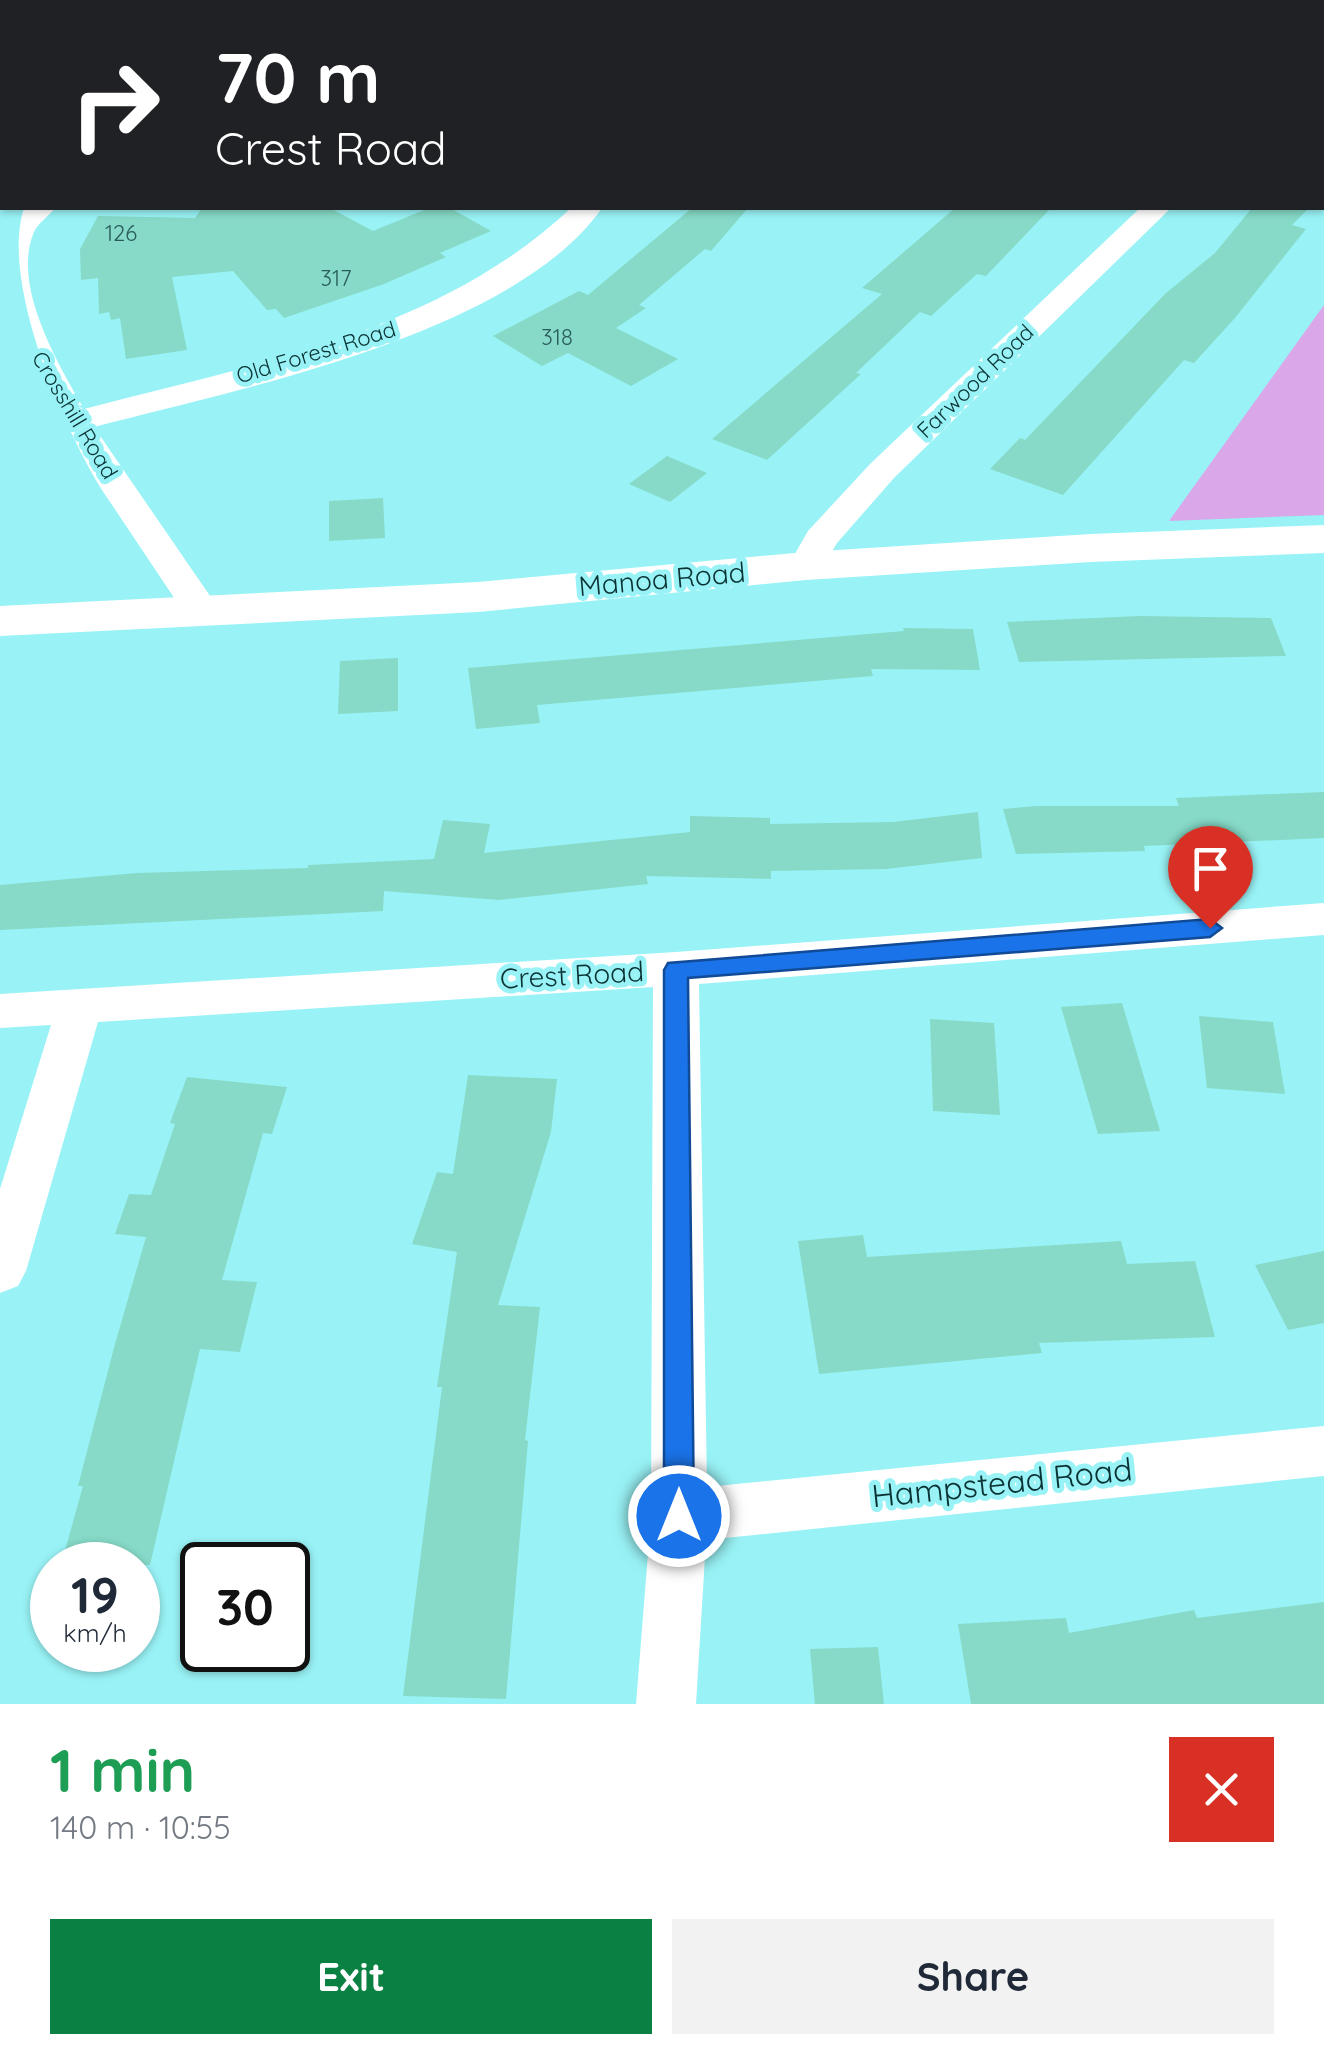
<!DOCTYPE html>
<meta charset="utf-8">
<style>
:root{--surface:#fff;--page:#f2f2f3;--text:#1f2937;--muted:#747a83;--accent:#0b8043}
body{margin:0;font-family:Quicksand,sans-serif;background:var(--page);color:var(--text);height:100vh;display:flex;flex-direction:column;font-size:38px;white-space:nowrap}
*{box-sizing:border-box;margin:0}
p{font-size:32px;color:var(--muted)}
.icon{flex:none;width:55px;height:55px;fill:none;stroke:currentColor;stroke-width:2;stroke-linecap:round;stroke-linejoin:round}
.map{position:relative;height:1704px;overflow:hidden}
.side{display:flex;flex-direction:column;background:var(--surface);flex:1}
.side>*{flex:none}
.hud{position:absolute;left:0px;top:0px;width:1325px;height:210px;box-shadow:0 2px 8px #0004;background:#202124;color:#fff;overflow:hidden}
.speed{position:absolute;left:30px;top:1542px;display:flex;gap:20px;font-size:50px;font-weight:700;text-align:center}
.speed>*{display:grid;place-content:center;width:130px;height:130px;border-radius:50%;background:var(--surface);box-shadow:0 2px 8px #0004;line-height:1}
.speed small{font-size:25px;font-weight:400}
.speed .limit{border:5px solid #111;border-radius:15px;background:#fff;color:#111}
.pin{position:absolute;display:grid;place-items:center;width:85px;height:85px;color:#fff;margin:-102px -42px;border-radius:50% 50% 50% 0;rotate:-45deg;box-shadow:0 0 10px #0007}
.pin .icon{rotate:45deg}
.me{position:absolute;width:110px;margin:-55px;rotate:0deg;stroke-linejoin:round;filter:drop-shadow(0 0 8px #0008)}
.turn{display:flex;align-items:center;gap:35px;height:210px;padding:0 50px;font-size:45px}
.turn .icon{width:130px;height:130px;stroke-width:2.5}
.turn b{display:block;font-size:70px;line-height:85px}
.round{display:grid;place-items:center;flex:none;width:105px;height:105px;border-radius:0px;background:var(--page)}
.headline{display:flex;align-items:center;justify-content:space-between;height:170px;padding:0 50px}
h1{font-size:60px;font-weight:800;line-height:75px;color:#1e9e55}
.primary-button{display:flex;gap:20px;margin-top:auto;padding:20px 50px}
.primary-button a{flex:1;height:115px;border-radius:0px;background:var(--accent);color:#fff;font-size:40px;font-weight:800;line-height:115px;text-align:center}
.primary-button a+a{background:var(--page);color:var(--text)}
.map>svg:first-child{display:block}
.green{fill:#daa7e9}
.building{fill:#86dac7}
.lines{fill:none;stroke-linecap:round;stroke-linejoin:round}
.minor{fill:#fff;fill-rule:evenodd}
.secondary{fill:#fff;fill-rule:evenodd}
.route{fill:#1a73e8;stroke:#114b97;stroke-width:2.5}
.labels{text-anchor:middle;stroke-width:10;stroke-linejoin:round;paint-order:stroke}
.number-label{font-size:22px;fill:#295c59}
.far-street-label{font-size:22px;fill:#0a3234;stroke:#99f3f6}
.street-label{font-size:28px;fill:#0a3234;stroke:#99f3f6}
.near-street-label{font-size:32px;fill:#0a3234;stroke:#99f3f6}
</style>
<div class="map">
<svg width="1324" height="1704" viewBox="0 0 1324 1704">
<rect width="100%" height="100%" fill="#99f3f6"/>
<path class="green" d="M1324,305V515L1169,521Z"/>
<path class="building" d="M202,208H330L373,231L429,208H450L491,231L440,253L446,257L384,284L284,318L276,309L267,310L233,271L172,277L187,350L126,359L120,318L111,320L109,312L99,314L98,278L81,280L80,249L98,216L195,218Z
M692,208H748L711,251L705,249L639,305L646,308L616,328L678,359L631,386L568,353L542,366L493,336L579,291L588,295Z
M955,208H1051L986,276L977,274L931,316L920,312L856,373L861,374L767,460L712,439L882,294L862,288Z
M1252,208H1309L1292,225L1306,229L1235,318L1194,363L1184,360L1063,495L990,469L1020,438L1025,440L1166,293L1215,253Z
M667,456L707,473L670,502L629,484Z
M383,498L385,538L329,541V501Z
M1140,616L1271,618L1286,656L1019,662L1007,622Z
M903,628L973,629L980,670L871,669L873,676L537,705L540,723L476,729L468,668L904,631Z
M398,658V711L338,714L340,661Z
M1324,792V838L1144,846L1145,851L1016,854L1003,809L1036,806H1179L1176,798Z
M978,812L982,858L886,869L771,871V879L646,876L648,884L499,900L384,891L383,911L0,930V885L137,873L308,868V865L434,859L443,820L490,824L484,853L690,832V816L770,818V824L893,822Z
M1122,1003L1160,1131L1098,1134L1061,1007Z
M1199,1016L1273,1022L1285,1094L1207,1088Z
M930,1019L994,1023L1000,1115L933,1111Z
M468,1075L557,1079L551,1132L498,1305L540,1307L525,1440L528,1441L506,1699L403,1696L442,1387H437L457,1252L412,1244L437,1172L453,1174Z
M187,1077L287,1087L272,1134L263,1133L222,1280L257,1282L240,1352L200,1349L150,1565H61L83,1486H78L115,1344L146,1237L115,1234L129,1194L151,1195L175,1124L170,1123Z
M863,1235L867,1257L1121,1241L1127,1264L1195,1261L1215,1337L1039,1343L1042,1353L819,1374L798,1241Z
M1324,1251V1323L1288,1330L1255,1265Z
M1324,1602V1704H971L958,1624L1066,1618L1069,1633L1194,1610L1197,1618Z
M878,1647L884,1704H815L810,1649Z"/>
<g class="lines">
<path class="minor" d="M510,0H546L547,2H511Z
M1147,0H1172L1173,2H1148Z
M2,14V30L0,31V15Z
M24,208H55C49,216 38,223 34,232C11,285 58,364 84,409C254,364 438,333 571,208H602C513,335 238,389 94,427L219,609L213,617L200,621L187,617C160,577 133,536 106,496C63,430 0,280 24,208Z
M1140,208H1171L894,478L837,543L819,574L806,577L793,574L788,566L808,531L870,464Z
M1324,903V935L699,984L707,1487L1324,1426V1476L706,1540L696,1704H636L651,1516L653,987L98,1022L26,1271L18,1286L0,1293V1189L51,1025L0,1028V994L676,952Z"/>
<path class="secondary" d="M1324,525V553L1091,562L806,580L478,612L0,636V606L478,582L806,552L1091,534Z"/>
</g>
<path class="route" d="M1210,919L1222,928L1210,937L688,978L694,1516L690,1526L679,1530L669,1526L664,1516V970L668,963Z"/>
<g class="labels">
<g class="number-label">
<text x="121" y="241">126</text>
<text x="336" y="286">317</text>
<text x="557" y="345">318</text>
</g>
<g class="far-street-label">
<text transform="translate(316 352) rotate(-17)" y="8">Old Forest Road</text>
<text transform="translate(975 381) rotate(-44)" y="8">Farwood Road</text>
<text transform="translate(75 415) rotate(59)" y="8">Crosshill Road</text>
</g>
<g class="street-label">
<text transform="translate(662 579) rotate(-5)" y="10">Manoa Road</text>
<text transform="translate(572 975) rotate(-3)" y="10">Crest Road</text>
</g>
<g class="near-street-label">
<text transform="translate(1002 1483) rotate(-6)" y="11">Hampstead Road</text>
</g>
</g>
</svg>
<div class="speed"><div>19<small>km/h</small></div><div class="limit">30</div></div>
<div class="pin" style="left:1210px;top:928px;background:#d93025"><svg class="icon" aria-label="arrive" viewBox="0 0 24 24"><path d="M6 21V4h12l-3 4 3 4H6"/></svg></div>
<svg class="me" style="left:679px;top:1516px" viewBox="-20 -20 40 40"><circle r="17" fill="#1a73e8" stroke="#fff" stroke-width="3"/><path d="M0-11L8 9 0 5-8 9z" fill="#fff"/></svg>
<div class="hud">
<div class="turn"><svg class="icon" aria-label="right" viewBox="0 0 24 24"><path d="M7 20v-9h11M14 6l5 5-5 5"/></svg><div><b>70 m</b>Crest Road</div></div>
</div>
</div>
<section class="side">
<div class="headline"><div><h1>1 min</h1><p>140 m · 10:55</p></div><a class="round" style="background:#d93025;color:#fff"><svg class="icon" aria-label="close" viewBox="0 0 24 24"><path d="M6 6l12 12M18 6L6 18"/></svg></a></div>
<div class="primary-button"><a>Exit</a><a>Share</a></div>
</section>
